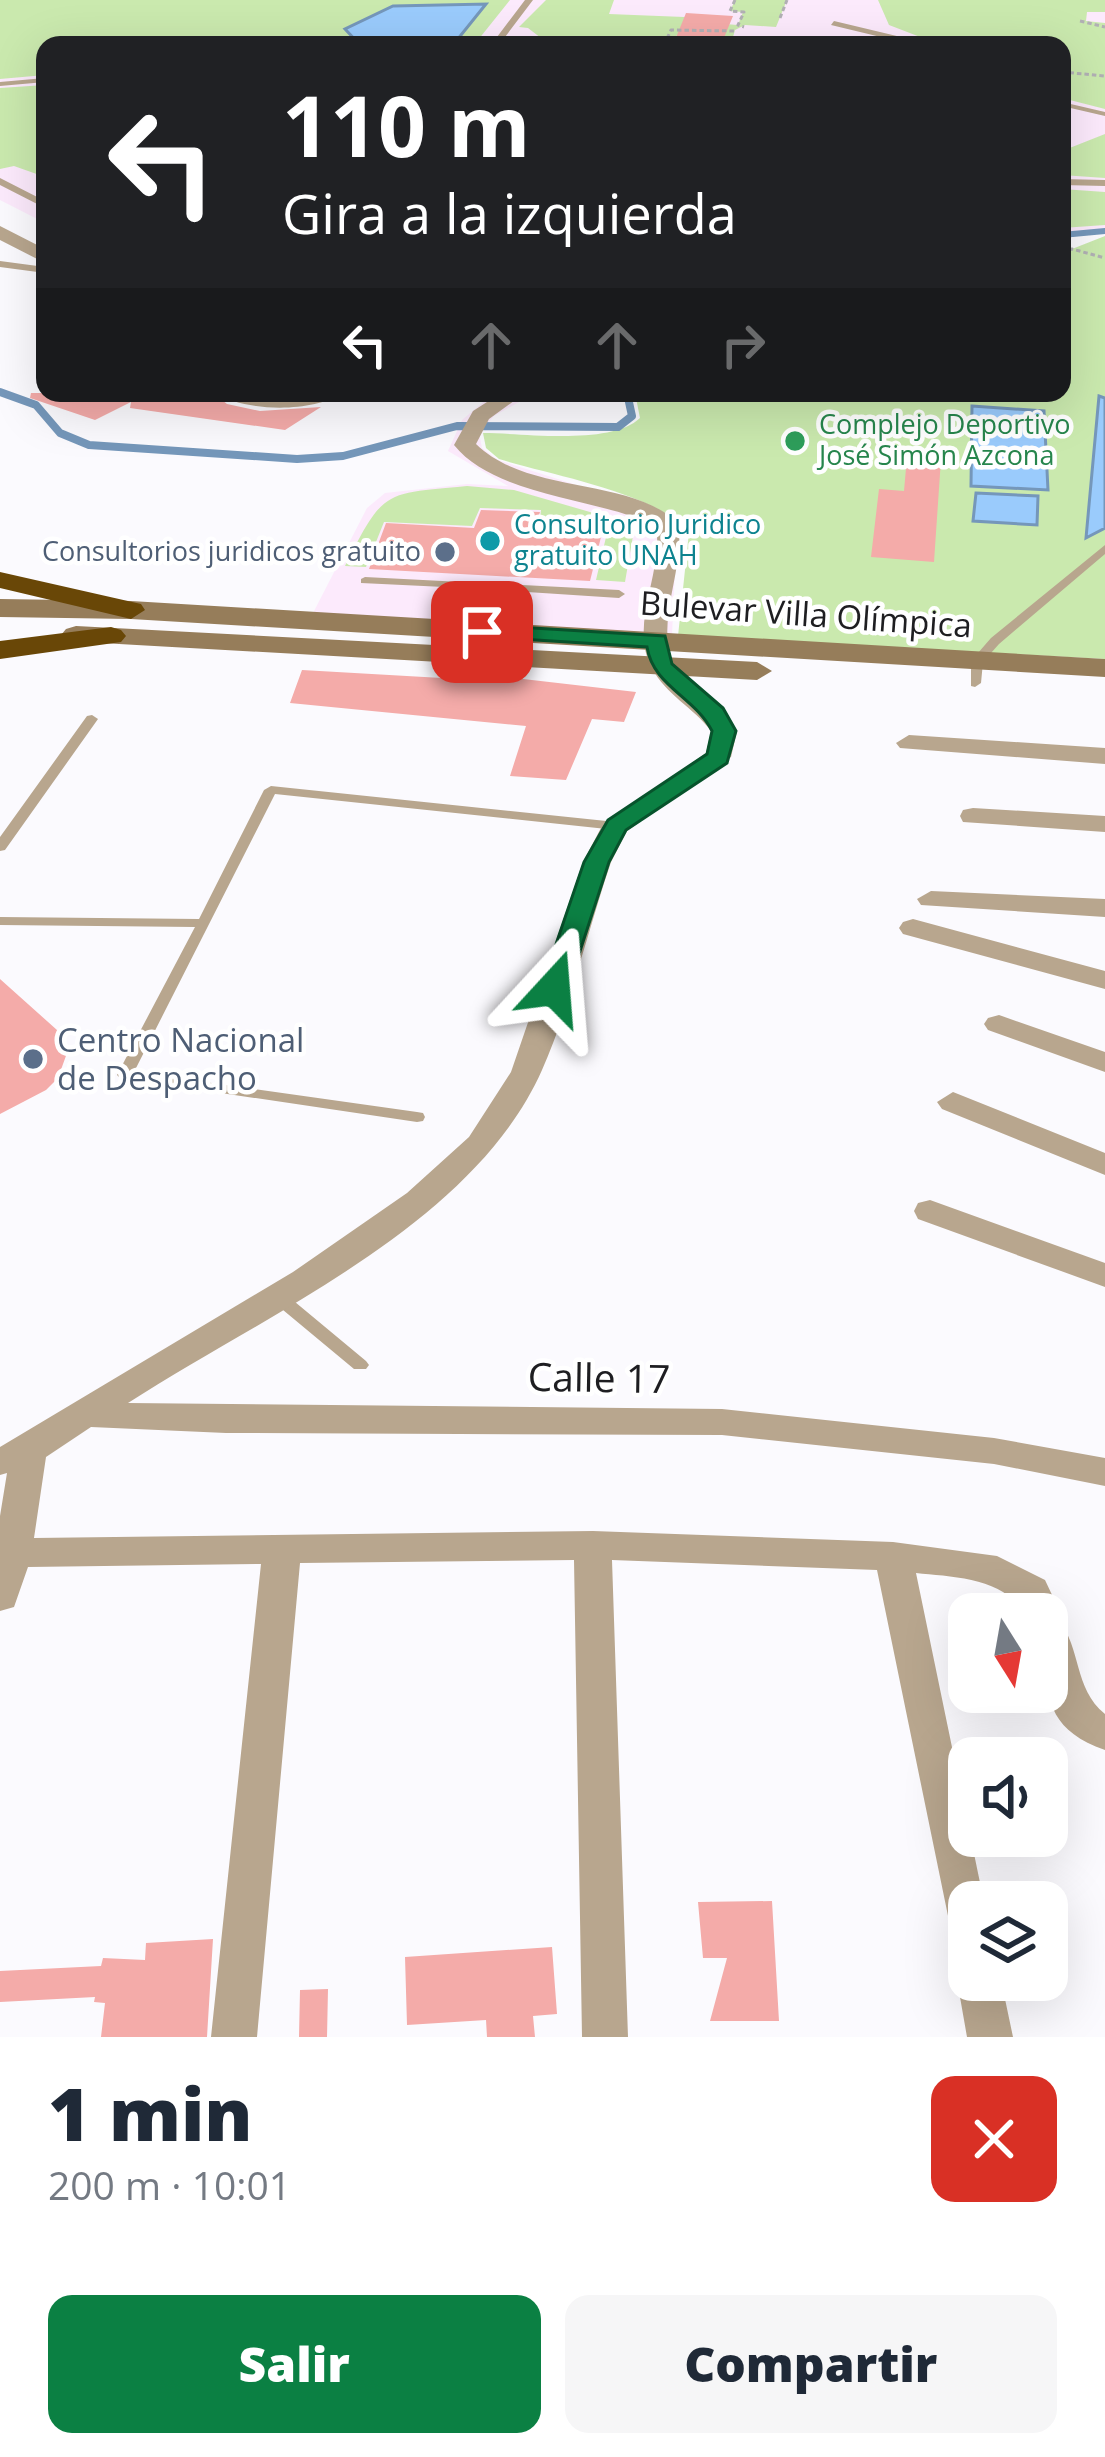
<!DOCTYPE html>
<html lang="es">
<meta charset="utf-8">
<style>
:root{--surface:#fff;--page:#f6f6f7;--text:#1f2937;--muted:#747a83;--accent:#0b8043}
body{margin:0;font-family:"Open Sans",sans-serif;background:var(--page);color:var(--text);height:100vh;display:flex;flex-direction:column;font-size:45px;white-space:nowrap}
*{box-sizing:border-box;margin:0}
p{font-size:39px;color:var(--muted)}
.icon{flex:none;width:66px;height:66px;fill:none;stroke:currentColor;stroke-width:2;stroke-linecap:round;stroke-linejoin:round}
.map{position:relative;height:2037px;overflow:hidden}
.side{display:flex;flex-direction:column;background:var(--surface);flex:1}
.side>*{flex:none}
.top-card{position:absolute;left:36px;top:36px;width:1035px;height:366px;border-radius:24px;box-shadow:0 12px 48px #0002;background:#202124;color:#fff;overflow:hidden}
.needle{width:78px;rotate:169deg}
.fabs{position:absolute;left:948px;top:1593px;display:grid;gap:24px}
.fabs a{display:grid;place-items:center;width:120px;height:120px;border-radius:24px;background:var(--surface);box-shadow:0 12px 48px #0002;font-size:60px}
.pin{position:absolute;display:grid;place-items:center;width:102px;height:102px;color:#fff;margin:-51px;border-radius:24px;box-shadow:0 6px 18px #0006}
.me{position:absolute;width:132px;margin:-66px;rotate:19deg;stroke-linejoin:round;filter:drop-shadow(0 0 9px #0008)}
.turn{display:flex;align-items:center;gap:42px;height:252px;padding:0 48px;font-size:54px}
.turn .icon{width:156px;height:156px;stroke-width:2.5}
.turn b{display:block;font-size:84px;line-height:102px}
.lanes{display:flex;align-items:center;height:114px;padding:0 48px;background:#0003;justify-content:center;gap:60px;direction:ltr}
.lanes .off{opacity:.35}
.round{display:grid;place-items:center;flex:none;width:126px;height:126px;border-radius:24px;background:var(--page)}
.summary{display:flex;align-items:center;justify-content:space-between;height:204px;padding:0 48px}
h1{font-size:72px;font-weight:800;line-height:90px}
.button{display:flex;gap:24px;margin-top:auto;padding:24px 48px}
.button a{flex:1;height:138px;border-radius:24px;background:var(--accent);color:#fff;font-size:48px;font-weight:800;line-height:138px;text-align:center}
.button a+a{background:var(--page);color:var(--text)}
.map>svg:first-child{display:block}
.education{fill:#fceafc}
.green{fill:#cae9ae}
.water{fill:#9acbfc;stroke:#7597ba;stroke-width:3}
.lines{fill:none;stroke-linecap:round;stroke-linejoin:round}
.stream-far1{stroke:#7597ba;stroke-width:6}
.stream{stroke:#7597ba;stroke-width:8}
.building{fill:#f4aba9}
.path{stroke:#b1b0b4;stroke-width:3;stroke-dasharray:4.5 3;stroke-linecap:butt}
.lane{fill:#b8a68e;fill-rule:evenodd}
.street{fill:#b8a68e;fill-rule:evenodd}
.secondary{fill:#967d5a;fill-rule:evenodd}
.highway{fill:#694707;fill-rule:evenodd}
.route{fill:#0b8043;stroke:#07532c;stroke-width:3}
.leisure-dot{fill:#2e9e5b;stroke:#fff;stroke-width:4.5}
.culture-dot{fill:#0f9aa8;stroke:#fff;stroke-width:4.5}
.service-dot{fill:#5c6f8a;stroke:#fff;stroke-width:4.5}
.labels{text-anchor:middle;stroke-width:9;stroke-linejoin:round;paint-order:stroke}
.far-leisure-label{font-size:27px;fill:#27864d;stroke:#fff;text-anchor:start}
.far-culture-label{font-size:27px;fill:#0d838f;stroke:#fff;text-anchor:start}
.far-service-label{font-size:27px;fill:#4e5e75;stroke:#fff;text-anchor:end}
.street-label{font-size:33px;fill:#1e1e21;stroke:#fff}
.service-label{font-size:33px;fill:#4e5e75;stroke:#fff;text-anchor:start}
.near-street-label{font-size:39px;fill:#1e1e21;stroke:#fff}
</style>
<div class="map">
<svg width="1105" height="2037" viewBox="0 0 1105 2037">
<rect width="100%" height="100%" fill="#fbfafe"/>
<path class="education" d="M0,0H1105V228L1062,234V45H45V223L0,200Z
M494,393H535L494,416L479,433L482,448L498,460L643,506L677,526L672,635L312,615L367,508L385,493L467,484L508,486L448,451L462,420Z"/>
<path class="green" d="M0,0H510L474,45H45V75L0,79Z
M546,0H614L609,14L709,18L710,23L738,25L743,12L730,11L735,0H787L776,27L745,25L735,30L733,37L677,35L673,45H550L528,28L519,27Z
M878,0H1105V12H1087L1086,21L1105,23V109L1062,98V45H941L889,25Z
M45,85V177L14,166L0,169V88Z
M1105,134V178L1062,175V151Z
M1062,189L1105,192V225L1062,228Z
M1105,236V659L678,636L689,532C654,492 550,475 499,459L486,448L483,433C523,433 611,446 640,418L635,393H1062V247L1072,249Z
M467,486L514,490L628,523L634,530L625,582L596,580L610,520L540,519L541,510L480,508L472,526L384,522L366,567L345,566C384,489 383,494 467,486Z"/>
<path class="water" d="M486,4L453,45H360L345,29L393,6Z
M1099,396L1105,398V528L1086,538Z
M972,406L1044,411L1048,490L971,486Z
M976,493L1038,496L1037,525L973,521Z"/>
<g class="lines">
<path class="stream-far1" d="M1062,235L1105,231"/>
<path class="stream" d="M0,392L36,405L60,433L89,445L297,459L343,456L457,426L618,427L632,416L627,393"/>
</g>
<path class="building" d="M686,13L733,16L721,45H673Z
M31,393H213L227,404L260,411L321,407L285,430L130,408L131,402L95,420L30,398Z
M907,457L941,459L934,562L871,557L879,489L904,491Z
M481,510L540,512L537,521L604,525L590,581L369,569L386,523L474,528Z
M302,670L494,681L496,676L636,692L624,722L592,719L566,780L510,776L526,726L290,703Z
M0,979L57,1030L67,1053L58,1078L46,1090L0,1114Z
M772,1901L779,2021H710L727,1958H703L698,1902Z
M213,1939L207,2037H101L105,2003L94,2002L95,1997L0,2002V1971L101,1966L103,1958L145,1960L146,1943Z
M552,1947L557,2014L533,2016L535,2037H487L486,2020L407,2025L405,1957Z
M328,1989L327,2037H299L300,1990Z"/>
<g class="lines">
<path class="path" d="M735,0L730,11L744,12L738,25L744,27
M780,18L787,0
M1080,21L1105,27
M664,45L671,30L735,31
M1062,72L1105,76
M1062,253L1072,249L1105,258"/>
<path class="lane" d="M525,0H533L499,45H491Z
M834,21L926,43L927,45H914L831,25Z
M45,78V82L0,86V82Z
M1062,102L1105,112V116L1062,106Z
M0,178L45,201V208L0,185Z
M1062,179L1105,180V186L1062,185Z
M0,261L45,267V273L0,267Z
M1105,545V554L999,644L983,662L981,683L975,687L971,686V661L991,638Z
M365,577L619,590L625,594L619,598L498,590L488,632L482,636L476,632L486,589L361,583V579Z
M92,715L98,719L5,850L0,851V837L87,716Z
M271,786L616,822L623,826L616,830L275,794L134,1072L417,1112L423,1113L425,1117L423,1121L417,1122L120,1078L117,1075L195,927L0,925V917L199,919L264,790Z
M277,1290L283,1292L366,1361L369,1365L366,1369H354L271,1300L268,1296L271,1292Z"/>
<path class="street" d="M0,226L45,249V263L0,240Z
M217,393L295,397L341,393C315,413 243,412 217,393Z
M501,393H525L489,419L476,444C528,495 629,476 678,523C686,568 655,619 673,662C685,689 720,706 737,731L731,757L627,831L611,862C588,930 571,1004 542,1070C473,1226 265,1314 128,1403L722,1409L994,1438L1105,1458V1486L994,1464L722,1435L226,1433L91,1427L46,1457L34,1538L593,1531L893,1542L997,1556L1045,1580L1061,1614L1058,1620C1082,1648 1073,1688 1105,1714V1750C1033,1725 1047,1677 1047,1614H1023C1005,1577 952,1577 916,1573L984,1902H969V1951L954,1945L877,1570L612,1560L628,2037H582L574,1560L300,1563L257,2037H211L261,1564L28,1567L14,1607L0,1611V1516L7,1473L0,1475V1447L293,1272L407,1193L469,1137L511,1072L583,862L602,826L706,753L711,731C694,708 665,694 652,668C628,625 664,573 656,526C597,497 496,497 454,445L473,411Z
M909,735L1105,748V764L900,748L896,743Z
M973,808L1105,816V832L963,822L960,816L963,810Z
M931,891L1105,899V917L921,905L917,899Z
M913,919L1105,971V989L903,934L899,928L903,922Z
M999,1015L1105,1052V1072L988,1030L984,1024L988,1018Z
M953,1092L1105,1153V1175L942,1109L937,1102Z
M930,1200L1105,1263V1287L918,1219L914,1211L918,1203Z
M969,1964V1980H1001L1013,2037H967L957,1980Z"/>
<path class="secondary" d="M0,599L131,601L1105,659V677L131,619L0,617Z
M76,626L757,662L772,671L757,680L66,641L61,635L66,629Z"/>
<path class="highway" d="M0,572L141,604L145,610L131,619L0,588Z
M111,627L121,630L126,636L121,642L0,659V641Z"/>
</g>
<path class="route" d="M482,625L665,636L672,664L723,708L736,731L727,763L626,830L609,862L568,988L554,996L541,988L584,862L608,820L707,754L712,731C695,697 653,686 647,647L474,636V627Z"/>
<circle class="leisure-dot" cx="795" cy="441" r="12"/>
<circle class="culture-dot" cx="490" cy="541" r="12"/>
<g class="service-dot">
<circle cx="445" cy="552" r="12"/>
<circle cx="33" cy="1059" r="12"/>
</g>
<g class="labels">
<g class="far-leisure-label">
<text x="819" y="434">Complejo Deportivo<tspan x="819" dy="31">José Simón Azcona</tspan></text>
</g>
<g class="far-culture-label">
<text x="514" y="534">Consultorio Juridico<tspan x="514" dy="31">gratuito UNAH</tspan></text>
</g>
<g class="far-service-label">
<text x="421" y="561">Consultorios juridicos gratuito</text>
</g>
<g class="street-label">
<text transform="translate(806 614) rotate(4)" y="12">Bulevar Villa Olímpica</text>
</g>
<g class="service-label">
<text x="57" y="1052">Centro Nacional<tspan x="57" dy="38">de Despacho</tspan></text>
</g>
<g class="near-street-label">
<text transform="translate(599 1378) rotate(1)" y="14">Calle 17</text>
</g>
</g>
</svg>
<div class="fabs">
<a><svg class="needle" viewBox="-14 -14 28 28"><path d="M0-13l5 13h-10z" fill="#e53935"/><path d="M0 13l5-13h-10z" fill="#747a83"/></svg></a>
<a><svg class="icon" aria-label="sound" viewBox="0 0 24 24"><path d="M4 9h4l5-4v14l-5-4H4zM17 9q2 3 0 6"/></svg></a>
<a><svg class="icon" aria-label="layers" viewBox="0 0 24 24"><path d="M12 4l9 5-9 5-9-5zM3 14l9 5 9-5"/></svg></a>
</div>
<div class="pin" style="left:482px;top:632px;background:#d93025"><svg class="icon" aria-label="arrive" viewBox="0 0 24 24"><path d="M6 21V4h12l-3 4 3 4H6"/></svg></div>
<svg class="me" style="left:554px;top:988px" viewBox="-20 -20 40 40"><path d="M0-17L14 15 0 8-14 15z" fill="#0b8043" stroke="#fff" stroke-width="4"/></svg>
<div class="top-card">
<div class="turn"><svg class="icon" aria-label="left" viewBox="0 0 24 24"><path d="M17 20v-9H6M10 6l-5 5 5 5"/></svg><div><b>110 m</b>Gira a la izquierda</div></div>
<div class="lanes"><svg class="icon" aria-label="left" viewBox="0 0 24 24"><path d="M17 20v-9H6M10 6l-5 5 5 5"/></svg><svg class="icon off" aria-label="ahead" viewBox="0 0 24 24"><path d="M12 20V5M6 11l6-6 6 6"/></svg><svg class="icon off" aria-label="ahead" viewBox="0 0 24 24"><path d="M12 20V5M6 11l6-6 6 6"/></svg><svg class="icon off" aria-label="right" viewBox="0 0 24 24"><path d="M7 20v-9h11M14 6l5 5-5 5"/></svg></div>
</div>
</div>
<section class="side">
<div class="summary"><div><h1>1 min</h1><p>200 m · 10:01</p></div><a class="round" style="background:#d93025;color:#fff"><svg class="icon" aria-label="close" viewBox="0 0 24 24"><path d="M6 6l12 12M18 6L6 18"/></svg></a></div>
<div class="button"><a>Salir</a><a>Compartir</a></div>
</section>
